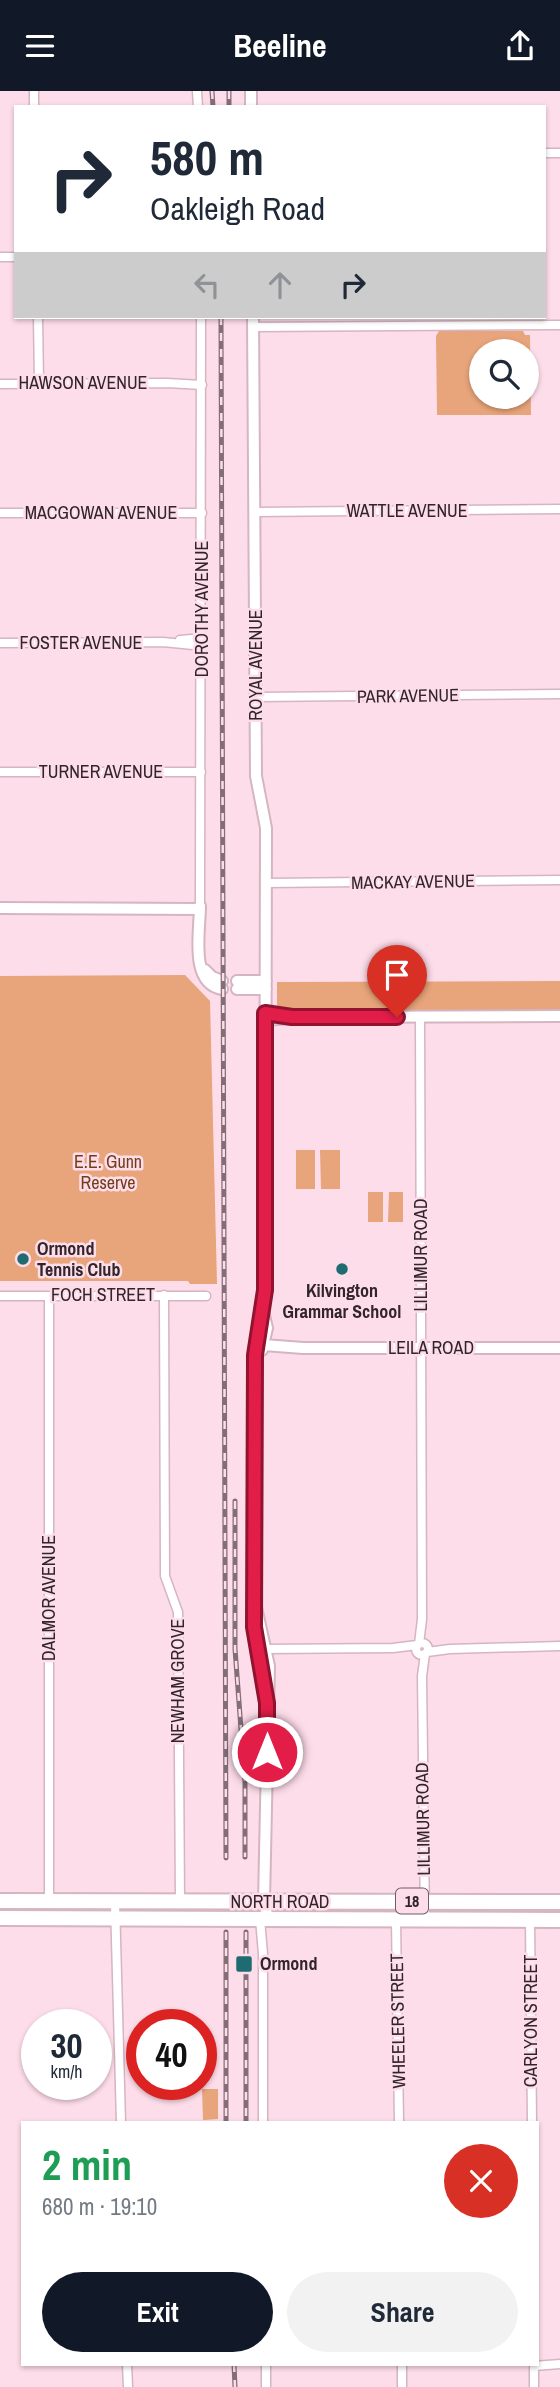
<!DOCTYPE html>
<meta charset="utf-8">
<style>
:root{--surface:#fff;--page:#f2f2f3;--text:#1f2937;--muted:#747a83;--accent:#111827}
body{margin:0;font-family:"Archivo Narrow",sans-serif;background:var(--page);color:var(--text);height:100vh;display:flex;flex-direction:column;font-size:26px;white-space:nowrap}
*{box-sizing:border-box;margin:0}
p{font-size:23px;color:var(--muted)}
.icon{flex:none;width:38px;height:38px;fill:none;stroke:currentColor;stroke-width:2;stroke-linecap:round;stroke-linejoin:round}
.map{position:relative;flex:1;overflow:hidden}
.drawer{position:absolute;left:21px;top:2030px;width:518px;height:245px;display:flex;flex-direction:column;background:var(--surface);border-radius:0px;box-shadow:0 2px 5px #0004}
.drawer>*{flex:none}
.banner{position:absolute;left:14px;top:14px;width:532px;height:214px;border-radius:0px;box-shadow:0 2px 5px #0004;background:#fff;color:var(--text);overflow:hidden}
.tools{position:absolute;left:469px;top:248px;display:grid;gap:14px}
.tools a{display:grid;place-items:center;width:70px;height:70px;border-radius:50%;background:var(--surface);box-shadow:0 2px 5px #0004;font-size:35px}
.speed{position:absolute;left:21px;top:1918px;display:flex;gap:14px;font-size:35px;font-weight:700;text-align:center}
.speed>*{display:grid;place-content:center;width:91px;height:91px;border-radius:50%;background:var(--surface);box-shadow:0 2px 5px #0004;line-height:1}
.speed small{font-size:18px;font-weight:400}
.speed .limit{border:10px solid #d22;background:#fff;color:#111}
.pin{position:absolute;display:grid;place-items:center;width:60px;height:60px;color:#fff;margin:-72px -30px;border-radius:50% 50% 50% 0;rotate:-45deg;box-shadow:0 0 7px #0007}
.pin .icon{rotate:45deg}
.me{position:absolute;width:77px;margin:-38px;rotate:0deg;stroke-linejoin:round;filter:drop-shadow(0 0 5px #0008)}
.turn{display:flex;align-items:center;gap:24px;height:147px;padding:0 21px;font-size:32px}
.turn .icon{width:91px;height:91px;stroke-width:2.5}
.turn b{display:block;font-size:49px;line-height:60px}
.lanes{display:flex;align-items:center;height:66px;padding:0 21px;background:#0003;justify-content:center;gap:35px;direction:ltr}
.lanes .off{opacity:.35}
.round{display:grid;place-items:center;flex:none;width:74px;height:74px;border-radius:37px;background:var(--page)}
.summary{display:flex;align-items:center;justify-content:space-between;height:119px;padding:0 21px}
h1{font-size:42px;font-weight:700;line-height:52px;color:#1e9e55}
.action{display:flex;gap:14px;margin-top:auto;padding:14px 21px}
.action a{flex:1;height:80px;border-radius:42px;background:var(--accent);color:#fff;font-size:28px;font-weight:700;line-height:80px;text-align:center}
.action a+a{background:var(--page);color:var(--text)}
header{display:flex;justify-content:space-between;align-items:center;height:91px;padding:0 21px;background:var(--accent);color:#fff;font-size:32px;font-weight:700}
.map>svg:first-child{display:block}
.green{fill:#e8a47a;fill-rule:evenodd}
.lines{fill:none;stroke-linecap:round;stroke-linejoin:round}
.street-casing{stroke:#d5b5c1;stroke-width:11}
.secondary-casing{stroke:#d5b5c1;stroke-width:14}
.highway-casing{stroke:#d5b5c1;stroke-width:18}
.street{stroke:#fff;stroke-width:8}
.secondary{stroke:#fff;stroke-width:10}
.highway{stroke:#fff;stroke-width:14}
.rail-casing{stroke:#836e76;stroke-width:5}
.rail{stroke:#feddea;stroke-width:2.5;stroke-dasharray:8;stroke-linecap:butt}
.route-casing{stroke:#92132f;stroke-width:18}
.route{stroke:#e11d48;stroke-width:12}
.poi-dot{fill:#1f6b72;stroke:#feddea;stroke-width:2.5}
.labels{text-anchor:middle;stroke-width:5;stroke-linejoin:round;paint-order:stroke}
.shield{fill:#feddea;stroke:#6e5c63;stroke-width:2}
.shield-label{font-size:16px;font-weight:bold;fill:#312529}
.street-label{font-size:18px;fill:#312529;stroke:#feddea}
.park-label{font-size:18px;fill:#713d18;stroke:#feddea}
.poi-label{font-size:18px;font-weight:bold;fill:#312529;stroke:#feddea;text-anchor:start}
</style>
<header><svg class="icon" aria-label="menu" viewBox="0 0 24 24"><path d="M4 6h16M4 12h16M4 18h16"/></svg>Beeline<svg class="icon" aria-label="share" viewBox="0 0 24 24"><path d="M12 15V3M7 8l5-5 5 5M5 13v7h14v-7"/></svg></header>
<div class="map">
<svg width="560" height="2296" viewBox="0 0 560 2296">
<rect width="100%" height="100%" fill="#feddea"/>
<path class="green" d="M439,240H523L525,244H530L531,324H437L436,245ZM481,261H527V306H481Z
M185,884L210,910L217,1193H190L188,1190H0V885Z
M560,890V919L303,922L277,917V891Z
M296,1059H315V1098H296Z
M340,1059V1098H321L320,1059Z
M368,1101H383V1131H368Z
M389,1101H403V1131H388Z
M202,1998H218V2028L203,2029Z"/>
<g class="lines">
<defs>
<path id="street" d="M34,0V16
M197,0L198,16
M544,62H560
M0,166H16
M38,226L39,293
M253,236L560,234
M0,293L167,292L202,294
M255,421L560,418
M0,422H202
M180,549L203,547
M0,552L163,551L203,555
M256,606L560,603
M0,681H201
M266,792L560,789
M200,811L201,226
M164,1204L165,1485L178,1521L180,1810
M0,1205H206
M416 1558a6 6 0 1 1 12 0a6 6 0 1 1-12 0Z
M419,1553L422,1528L420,926
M263,1558L393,1557L417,1554
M427,1561L450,1558L560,1555
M49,1810V1205
M115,1811L121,2032
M260,1828L263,1863V2032
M425,1828L422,1585L425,1563
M396,1829L399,2032
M530,1829L532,2032
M127,2273L128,2296
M266,2273V2296
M402,2273V2296
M534,2273V2296
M534,2275L560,2273"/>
<path id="secondary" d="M251,16V0
M253,226L256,685L266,737L265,1199L255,1270L256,1516L269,1575L264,1810L268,1828
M200,815C200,840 189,892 222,898
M0,817L200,818
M205,879L212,886L222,890
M237,890H266
M237,898H266
M265,929L303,926L560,925
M256,1257L264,1254L303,1257H560
M262,1259L267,1237L264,1224
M254,1536L265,1600"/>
<path id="highway" d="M0,1810L560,1811
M0,1827L560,1829"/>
</defs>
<use href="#street" class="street-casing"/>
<use href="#secondary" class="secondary-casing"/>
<use href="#highway" class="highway-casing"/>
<use href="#street" class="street"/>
<use href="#secondary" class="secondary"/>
<use href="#highway" class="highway"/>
<defs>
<path id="rail" d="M212,0L213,16
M229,0V16
M221,226L226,1767
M235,1410V1558L245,1691V1766
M226,1841V2032
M246,1841V2032
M234,2273L235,2296"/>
</defs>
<use href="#rail" class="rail-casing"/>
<use href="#rail" class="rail"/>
</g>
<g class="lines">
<defs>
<path id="route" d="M267,1661V1612L254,1536L255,1264L265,1199V922L292,926H397"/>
</defs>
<use href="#route" class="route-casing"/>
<use href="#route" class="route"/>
</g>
<g class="poi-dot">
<circle cx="23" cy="1168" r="7"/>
<circle cx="342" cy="1178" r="7"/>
<rect x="235" y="1864" width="18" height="18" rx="3.5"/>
</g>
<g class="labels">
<rect class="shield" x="396" y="1797.5" width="32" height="25" rx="5"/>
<g class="shield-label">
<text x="412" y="1816">18</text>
</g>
<g class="street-label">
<text x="83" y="298">HAWSON AVENUE</text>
<text x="407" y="426">WATTLE AVENUE</text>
<text x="101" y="428">MACGOWAN AVENUE</text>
<text transform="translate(202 518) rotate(-90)" y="6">DOROTHY AVENUE</text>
<text x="81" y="558">FOSTER AVENUE</text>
<text transform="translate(256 574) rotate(-90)" y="6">ROYAL AVENUE</text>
<text transform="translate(408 605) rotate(-1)" y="6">PARK AVENUE</text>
<text x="101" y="687">TURNER AVENUE</text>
<text transform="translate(413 791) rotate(-1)" y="6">MACKAY AVENUE</text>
<text transform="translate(421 1164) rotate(-90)" y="6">LILLIMUR ROAD</text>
<text x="103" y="1210">FOCH STREET</text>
<text x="431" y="1263">LEILA ROAD</text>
<text transform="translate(49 1507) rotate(-90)" y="6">DALMOR AVENUE</text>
<text transform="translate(178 1590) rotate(-90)" y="6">NEWHAM GROVE</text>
<text transform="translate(423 1728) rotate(-91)" y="6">LILLIMUR ROAD</text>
<text x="280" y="1817">NORTH ROAD</text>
<text transform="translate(398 1930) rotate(-91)" y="6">WHEELER STREET</text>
<text transform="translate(531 1930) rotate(-90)" y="6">CARLYON STREET</text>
</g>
<g class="park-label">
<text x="108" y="1077">E.E. Gunn<tspan x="108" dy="21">Reserve</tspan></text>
</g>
<g class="poi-label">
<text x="37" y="1164">Ormond<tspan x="37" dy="21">Tennis Club</tspan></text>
<text x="342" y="1206" text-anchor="middle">Kilvington<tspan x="342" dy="21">Grammar School</tspan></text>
<text x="260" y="1879">Ormond</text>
</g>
</g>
</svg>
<div class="tools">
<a><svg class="icon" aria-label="search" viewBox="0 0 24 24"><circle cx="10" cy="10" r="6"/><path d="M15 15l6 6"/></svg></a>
</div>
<div class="speed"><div>30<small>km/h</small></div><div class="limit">40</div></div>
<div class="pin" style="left:397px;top:926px;background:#d93025"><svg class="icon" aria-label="arrive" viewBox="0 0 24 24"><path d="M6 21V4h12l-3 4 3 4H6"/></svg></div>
<svg class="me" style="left:267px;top:1661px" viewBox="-20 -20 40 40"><circle r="17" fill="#e11d48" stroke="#fff" stroke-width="3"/><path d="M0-11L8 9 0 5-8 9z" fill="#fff"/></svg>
<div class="banner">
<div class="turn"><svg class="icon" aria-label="right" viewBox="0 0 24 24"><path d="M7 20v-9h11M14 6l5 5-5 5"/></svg><div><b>580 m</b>Oakleigh Road</div></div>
<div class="lanes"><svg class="icon off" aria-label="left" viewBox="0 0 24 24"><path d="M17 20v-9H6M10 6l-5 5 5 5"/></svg><svg class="icon off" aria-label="ahead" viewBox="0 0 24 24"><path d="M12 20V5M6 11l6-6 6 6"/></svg><svg class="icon" aria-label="right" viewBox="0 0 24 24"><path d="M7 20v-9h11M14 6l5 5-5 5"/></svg></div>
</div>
<section class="drawer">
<div class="summary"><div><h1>2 min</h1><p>680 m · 19:10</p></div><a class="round" style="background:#d93025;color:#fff"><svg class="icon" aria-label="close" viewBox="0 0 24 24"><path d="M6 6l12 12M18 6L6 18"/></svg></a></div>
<div class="action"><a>Exit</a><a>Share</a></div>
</section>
</div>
